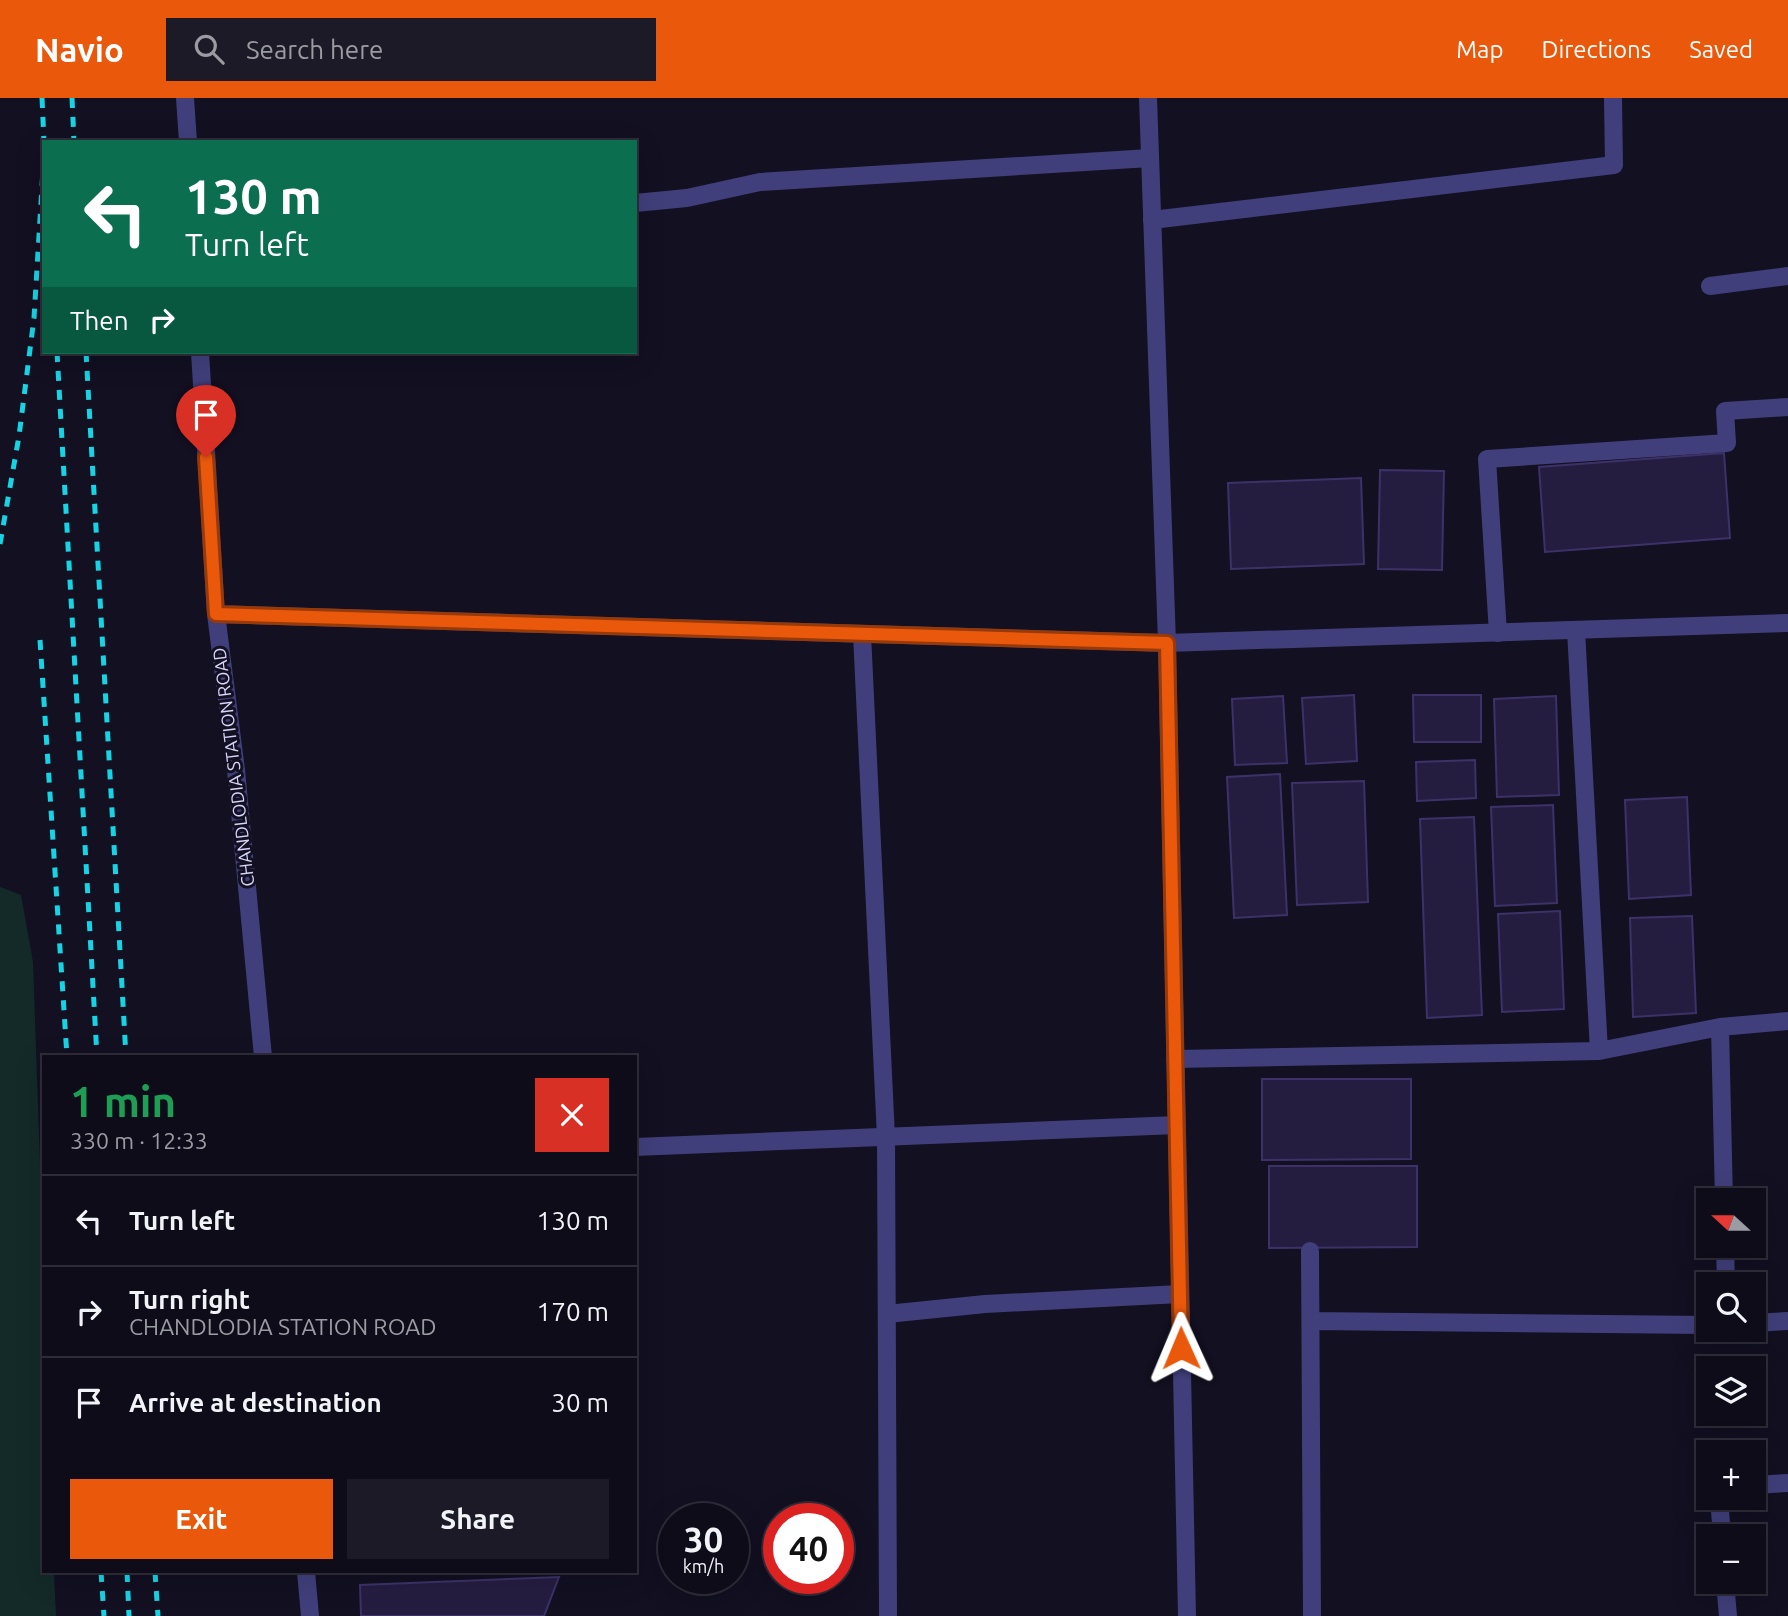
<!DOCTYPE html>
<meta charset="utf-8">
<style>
:root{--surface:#0e0c19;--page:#1c1a26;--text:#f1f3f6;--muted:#9b9ba2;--line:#2e2c38;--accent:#ea580c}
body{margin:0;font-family:Ubuntu,sans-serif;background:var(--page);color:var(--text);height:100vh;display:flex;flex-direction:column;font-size:26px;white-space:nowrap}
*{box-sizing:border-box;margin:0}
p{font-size:23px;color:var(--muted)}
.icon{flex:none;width:38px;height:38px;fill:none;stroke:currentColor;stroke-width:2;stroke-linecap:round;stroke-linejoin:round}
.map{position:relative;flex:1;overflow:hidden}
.details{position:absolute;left:42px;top:957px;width:595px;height:518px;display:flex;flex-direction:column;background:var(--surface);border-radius:0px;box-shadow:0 7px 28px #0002,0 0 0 2px var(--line)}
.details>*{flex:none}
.banner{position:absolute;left:42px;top:42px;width:595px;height:214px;border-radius:0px;box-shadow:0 7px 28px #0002,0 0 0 2px var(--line);background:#0b6e4f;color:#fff;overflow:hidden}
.needle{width:46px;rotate:291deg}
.fabs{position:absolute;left:1696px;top:1090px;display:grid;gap:14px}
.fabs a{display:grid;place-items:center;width:70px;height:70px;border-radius:0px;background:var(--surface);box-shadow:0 7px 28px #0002,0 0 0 2px var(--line);font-size:35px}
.speed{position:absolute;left:658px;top:1405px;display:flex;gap:14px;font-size:35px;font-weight:700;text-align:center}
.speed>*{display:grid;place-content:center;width:91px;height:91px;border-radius:50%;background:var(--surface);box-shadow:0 7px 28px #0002,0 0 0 2px var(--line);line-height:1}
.speed small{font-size:18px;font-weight:400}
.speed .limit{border:10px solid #d22;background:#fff;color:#111}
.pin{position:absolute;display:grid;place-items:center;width:60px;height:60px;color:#fff;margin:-72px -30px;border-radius:50% 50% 50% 0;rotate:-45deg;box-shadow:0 0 7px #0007}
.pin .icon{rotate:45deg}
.me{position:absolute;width:77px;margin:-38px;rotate:359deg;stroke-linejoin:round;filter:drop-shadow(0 0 5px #0008)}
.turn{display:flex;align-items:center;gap:24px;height:147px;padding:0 28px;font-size:32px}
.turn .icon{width:91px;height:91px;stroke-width:2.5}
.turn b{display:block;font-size:49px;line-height:60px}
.then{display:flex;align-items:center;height:66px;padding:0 28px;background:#0003;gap:14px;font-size:26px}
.round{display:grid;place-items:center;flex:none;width:74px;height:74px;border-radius:0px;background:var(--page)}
.summary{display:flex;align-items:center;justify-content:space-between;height:119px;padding:0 28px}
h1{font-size:42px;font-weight:700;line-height:52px;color:#1e9e55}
.cta{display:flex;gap:14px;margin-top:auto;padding:14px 28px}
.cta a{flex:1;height:80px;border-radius:0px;background:var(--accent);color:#fff;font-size:28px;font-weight:700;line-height:80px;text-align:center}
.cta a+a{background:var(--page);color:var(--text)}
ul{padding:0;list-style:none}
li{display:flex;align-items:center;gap:21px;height:91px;padding:0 28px;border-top:2px solid var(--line)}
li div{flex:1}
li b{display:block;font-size:26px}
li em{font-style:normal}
header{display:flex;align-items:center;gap:42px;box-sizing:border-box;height:98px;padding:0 35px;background:var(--accent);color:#fff}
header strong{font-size:33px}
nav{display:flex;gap:38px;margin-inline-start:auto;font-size:24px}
.search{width:490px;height:63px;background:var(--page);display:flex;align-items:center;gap:18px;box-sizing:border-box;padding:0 24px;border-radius:0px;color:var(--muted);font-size:26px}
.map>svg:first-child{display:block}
.green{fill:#132a29}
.building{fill:#241d40;stroke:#3c3269;stroke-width:2}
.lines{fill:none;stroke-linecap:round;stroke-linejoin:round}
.minor{stroke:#403f7b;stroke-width:18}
.tertiary{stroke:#403f7b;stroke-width:18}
.rail{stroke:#16d4e4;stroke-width:5;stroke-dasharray:10 9;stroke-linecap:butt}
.route-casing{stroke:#983908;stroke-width:18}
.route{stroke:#ea580c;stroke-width:12}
.labels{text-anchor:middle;stroke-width:6;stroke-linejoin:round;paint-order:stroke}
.street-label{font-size:18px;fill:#d7d3fb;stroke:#121021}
</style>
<header>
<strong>Navio</strong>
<div class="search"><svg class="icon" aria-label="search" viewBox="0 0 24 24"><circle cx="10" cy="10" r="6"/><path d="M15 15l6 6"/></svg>Search here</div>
<nav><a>Map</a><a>Directions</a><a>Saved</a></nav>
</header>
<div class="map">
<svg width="1788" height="1518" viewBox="0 0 1788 1518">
<rect width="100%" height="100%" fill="#121021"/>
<path class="green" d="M0,789L21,797L33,864L44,1182V1474H54L56,1518H0Z"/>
<path class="building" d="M1724,355L1730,440L1545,454L1539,369Z
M1380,372L1444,373L1442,472L1378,471Z
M1361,380L1364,466L1231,471L1228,385Z
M1354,597L1357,663L1306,666L1302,600Z
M1413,597H1481V644H1414Z
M1283,598L1287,665L1235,667L1232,601Z
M1556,598L1559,697L1497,699L1494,601Z
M1475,662L1476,700L1417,703L1416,664Z
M1280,676L1287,817L1234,820L1227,679Z
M1364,683L1368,804L1297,807L1292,685Z
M1687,699L1691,797L1629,801L1625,702Z
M1553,707L1557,805L1495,808L1491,709Z
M1474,719L1482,917L1427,920L1420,721Z
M1560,813L1564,911L1502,914L1498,816Z
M1692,818L1696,915L1633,919L1630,820Z
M1262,981H1411V1061L1262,1062Z
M1269,1068H1417V1149L1269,1150Z
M559,1479L544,1518H361L360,1487Z"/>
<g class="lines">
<path class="minor" d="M635,105L687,100L760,84L1150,60
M1152,122L1614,67L1613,0
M1710,188L1788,178
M1498,535L1487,361L1727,345L1725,313L1788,309
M862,536L886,1039L888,1518
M1720,929L1724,1102
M1599,953L1720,929L1788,923
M1175,961L1599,953L1576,532
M635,1049L1177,1027
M1725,1148L1726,1186
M1310,1153L1312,1518
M887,1216L985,1206L1180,1196
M1311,1223L1708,1227
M1754,1225L1788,1223
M1754,1387L1788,1385
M1719,1400L1722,1438
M1725,1484L1728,1518"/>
<path class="tertiary" d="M185,0L188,44
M1148,0L1167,545L1187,1518
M200,254L216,516L236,672L263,959
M216,516L1167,545L1788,525
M306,1474L310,1518"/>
<path class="rail" d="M42,0L44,44
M72,0L74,44
M57,254L97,959
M86,254L126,959
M0,446L19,338L34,220L44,55
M40,542L67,959
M101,1474L104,1518
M127,1474L129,1518
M155,1474L158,1518"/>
</g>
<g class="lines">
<defs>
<path id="route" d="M206,359L216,516L1167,545L1181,1250"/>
</defs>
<use href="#route" class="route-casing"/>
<use href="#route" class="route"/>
</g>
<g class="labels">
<g class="street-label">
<text transform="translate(234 669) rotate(-97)" y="6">CHANDLODIA STATION ROAD</text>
</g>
</g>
</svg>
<div class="fabs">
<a><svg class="needle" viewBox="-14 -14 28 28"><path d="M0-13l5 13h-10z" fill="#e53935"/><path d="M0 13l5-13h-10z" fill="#9b9ba2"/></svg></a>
<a><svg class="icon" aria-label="search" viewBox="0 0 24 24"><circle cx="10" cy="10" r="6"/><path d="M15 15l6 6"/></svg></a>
<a><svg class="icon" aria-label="layers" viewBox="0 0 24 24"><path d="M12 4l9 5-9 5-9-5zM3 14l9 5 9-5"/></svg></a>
<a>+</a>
<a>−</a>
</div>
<div class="speed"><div>30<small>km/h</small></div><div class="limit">40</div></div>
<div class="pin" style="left:206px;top:359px;background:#d93025"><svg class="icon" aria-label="arrive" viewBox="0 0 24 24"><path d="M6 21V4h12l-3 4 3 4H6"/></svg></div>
<svg class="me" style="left:1181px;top:1250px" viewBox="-20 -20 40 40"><path d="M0-17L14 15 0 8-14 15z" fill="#ea580c" stroke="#fff" stroke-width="4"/></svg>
<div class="banner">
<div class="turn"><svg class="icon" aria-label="left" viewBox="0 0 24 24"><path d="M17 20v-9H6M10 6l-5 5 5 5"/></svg><div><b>130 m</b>Turn left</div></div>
<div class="then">Then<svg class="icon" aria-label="right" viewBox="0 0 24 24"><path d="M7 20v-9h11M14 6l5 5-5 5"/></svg></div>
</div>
<section class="details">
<div class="summary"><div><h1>1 min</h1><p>330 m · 12:33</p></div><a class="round" style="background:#d93025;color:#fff"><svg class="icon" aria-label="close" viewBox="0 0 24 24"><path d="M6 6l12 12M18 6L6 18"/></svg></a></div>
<ul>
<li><svg class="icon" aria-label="left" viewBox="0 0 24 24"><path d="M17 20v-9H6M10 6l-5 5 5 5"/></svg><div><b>Turn left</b></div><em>130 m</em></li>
<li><svg class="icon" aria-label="right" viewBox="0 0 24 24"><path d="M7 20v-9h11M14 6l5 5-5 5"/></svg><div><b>Turn right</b><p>CHANDLODIA STATION ROAD</p></div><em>170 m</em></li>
<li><svg class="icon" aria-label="arrive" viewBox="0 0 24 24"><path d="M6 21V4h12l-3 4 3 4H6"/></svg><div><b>Arrive at destination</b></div><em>30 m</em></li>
</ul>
<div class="cta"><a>Exit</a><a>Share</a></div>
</section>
</div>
